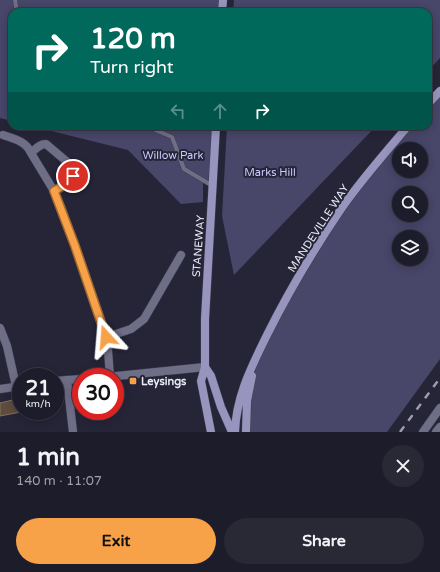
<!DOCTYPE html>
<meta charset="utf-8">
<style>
:root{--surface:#1c1c2a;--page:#292936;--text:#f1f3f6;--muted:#a0a1a8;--line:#3a3a47;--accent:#f7a149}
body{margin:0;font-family:"Varela Round",sans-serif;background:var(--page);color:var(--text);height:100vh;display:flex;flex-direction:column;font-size:15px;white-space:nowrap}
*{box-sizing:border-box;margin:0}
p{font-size:13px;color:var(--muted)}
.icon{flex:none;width:22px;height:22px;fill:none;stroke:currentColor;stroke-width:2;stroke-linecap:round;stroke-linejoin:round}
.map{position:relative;height:432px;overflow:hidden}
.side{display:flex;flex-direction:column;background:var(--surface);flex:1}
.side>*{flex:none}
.guide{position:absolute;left:8px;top:8px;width:424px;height:122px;border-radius:12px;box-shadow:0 2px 10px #0003,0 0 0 1px var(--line);background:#00695c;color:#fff;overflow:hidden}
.fabs{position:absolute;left:392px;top:142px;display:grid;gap:8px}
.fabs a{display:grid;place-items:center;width:36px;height:36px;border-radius:50%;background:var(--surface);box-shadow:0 2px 10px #0003,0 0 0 1px var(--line);font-size:20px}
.speed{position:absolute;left:12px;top:368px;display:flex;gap:8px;font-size:20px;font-weight:700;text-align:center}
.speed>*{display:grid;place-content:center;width:52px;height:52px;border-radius:50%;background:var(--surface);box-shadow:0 2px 10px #0003,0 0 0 1px var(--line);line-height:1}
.speed small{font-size:10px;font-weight:400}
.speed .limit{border:6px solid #d22;background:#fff;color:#111}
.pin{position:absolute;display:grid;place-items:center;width:34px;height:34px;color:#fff;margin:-17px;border:2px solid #fff;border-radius:50%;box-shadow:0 1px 4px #0007}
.me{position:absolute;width:44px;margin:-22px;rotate:341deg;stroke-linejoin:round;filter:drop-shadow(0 0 3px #0008)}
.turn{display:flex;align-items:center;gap:14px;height:84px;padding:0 16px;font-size:18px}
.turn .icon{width:52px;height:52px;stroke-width:2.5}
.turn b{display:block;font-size:28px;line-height:34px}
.lanes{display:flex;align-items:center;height:38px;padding:0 16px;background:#0003;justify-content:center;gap:20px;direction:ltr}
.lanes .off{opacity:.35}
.round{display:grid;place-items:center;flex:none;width:42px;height:42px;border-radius:21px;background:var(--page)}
.summary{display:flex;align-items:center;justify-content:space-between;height:68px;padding:0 16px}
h1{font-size:24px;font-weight:800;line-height:30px}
.primary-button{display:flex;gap:8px;margin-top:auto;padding:8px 16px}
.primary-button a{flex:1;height:46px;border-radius:24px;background:var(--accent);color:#111;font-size:16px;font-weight:800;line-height:46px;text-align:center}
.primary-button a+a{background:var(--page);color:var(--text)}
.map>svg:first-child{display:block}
.green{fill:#484669;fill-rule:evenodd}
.building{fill:#5e4c3c;stroke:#847161}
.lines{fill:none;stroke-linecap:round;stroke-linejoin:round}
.service-casing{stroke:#414153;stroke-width:5}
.minor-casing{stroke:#414153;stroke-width:9}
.tertiary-casing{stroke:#414153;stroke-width:9}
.secondary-casing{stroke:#414153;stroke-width:9}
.service{stroke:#6f6e87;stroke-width:4}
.minor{stroke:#6f6e87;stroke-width:8}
.tertiary{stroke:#6f6e87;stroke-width:8}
.secondary{stroke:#9795be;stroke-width:8}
.rail{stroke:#9d9dab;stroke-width:2.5;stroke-dasharray:7 7;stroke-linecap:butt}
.route-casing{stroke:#a1692f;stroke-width:10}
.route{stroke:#f7a149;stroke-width:7}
.poi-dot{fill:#f7a149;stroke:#262538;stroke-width:1.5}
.labels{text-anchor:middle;stroke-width:4;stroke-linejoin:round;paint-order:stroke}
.park-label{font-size:11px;fill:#cdcbfe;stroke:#262538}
.street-label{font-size:11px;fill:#eaeaf6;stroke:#262538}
.poi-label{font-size:11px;font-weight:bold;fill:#eaeaf6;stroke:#262538;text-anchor:start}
</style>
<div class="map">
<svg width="440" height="432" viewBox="0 0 440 432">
<rect width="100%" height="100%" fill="#262538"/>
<path class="green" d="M0,0H223L222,12H12V121L0,118Z
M234,0H440V58L428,71V12H233Z
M440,91V359L387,432H246V419L259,351L342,208L408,126H428V104ZM399,149H421V171H399ZM399,193H421V215H399ZM399,237H421V259H399Z
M31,126H216L213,186L203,181V202L181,204L128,150Z
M227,126H376L234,275L222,216Z"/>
<path class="building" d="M21,398V412L0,416V403Z"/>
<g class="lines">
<defs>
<path id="service" d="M15,0L17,12
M146,126L172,137L184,169L213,186"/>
<path id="minor" d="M3,135C14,139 26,141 31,153L54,191L61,207L107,337L110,377
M31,153C36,149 39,144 46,144L72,166C79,180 63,186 54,191
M0,328L7,346L16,386
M107,337L131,329L144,319L181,255
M67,380L73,432"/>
<path id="tertiary" d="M107,377L205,367
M55,381L81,379
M0,389L21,386
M423,432L440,408
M436,432L440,427"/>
<path id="secondary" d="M222,12L223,0
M428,104L440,91
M205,367L211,376L221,407L232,432
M211,432L201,381L205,367V319L216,126
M235,432C236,396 252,366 267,335C289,291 314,249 341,209C361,180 385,153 408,126
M246,432L247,401L252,376"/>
</defs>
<use href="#service" class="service-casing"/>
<use href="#minor" class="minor-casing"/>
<use href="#tertiary" class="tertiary-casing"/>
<use href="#secondary" class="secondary-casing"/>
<use href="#service" class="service"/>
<use href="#minor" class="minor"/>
<use href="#tertiary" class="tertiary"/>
<use href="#secondary" class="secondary"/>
<path class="rail" d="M400,432L440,378"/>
</g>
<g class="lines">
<defs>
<path id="route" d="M73,176L70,182L54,191L75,246L106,337"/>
</defs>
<use href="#route" class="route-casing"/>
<use href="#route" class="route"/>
</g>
<rect class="poi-dot" x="129" y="377" width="8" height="8" rx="2"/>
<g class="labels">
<g class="park-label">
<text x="173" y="159">Willow Park</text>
<text x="270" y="176">Marks Hill</text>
</g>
<g class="street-label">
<text transform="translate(318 228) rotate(-57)" y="4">MANDEVILLE WAY</text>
<text transform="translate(198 246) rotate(-86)" y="4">STANEWAY</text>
</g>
<g class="poi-label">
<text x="141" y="385">Leysings</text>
</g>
</g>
</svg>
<div class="fabs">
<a><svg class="icon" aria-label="sound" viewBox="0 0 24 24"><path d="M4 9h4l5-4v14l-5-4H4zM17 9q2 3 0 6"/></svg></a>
<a><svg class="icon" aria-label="search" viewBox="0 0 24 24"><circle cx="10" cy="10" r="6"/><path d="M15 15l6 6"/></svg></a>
<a><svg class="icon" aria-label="layers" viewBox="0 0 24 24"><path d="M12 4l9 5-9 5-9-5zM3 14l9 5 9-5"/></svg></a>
</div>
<div class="speed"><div>21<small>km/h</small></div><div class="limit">30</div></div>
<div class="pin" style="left:73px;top:176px;background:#d93025"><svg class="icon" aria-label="arrive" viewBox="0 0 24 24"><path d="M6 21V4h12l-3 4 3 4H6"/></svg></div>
<svg class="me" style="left:106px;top:337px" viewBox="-20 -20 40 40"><path d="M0-17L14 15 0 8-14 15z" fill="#f7a149" stroke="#fff" stroke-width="4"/></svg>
<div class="guide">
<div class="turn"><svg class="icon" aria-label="right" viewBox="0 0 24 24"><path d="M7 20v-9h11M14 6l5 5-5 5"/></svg><div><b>120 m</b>Turn right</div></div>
<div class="lanes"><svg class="icon off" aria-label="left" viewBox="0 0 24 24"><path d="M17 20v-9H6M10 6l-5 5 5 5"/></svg><svg class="icon off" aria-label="ahead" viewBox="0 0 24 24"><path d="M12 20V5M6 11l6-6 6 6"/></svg><svg class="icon" aria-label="right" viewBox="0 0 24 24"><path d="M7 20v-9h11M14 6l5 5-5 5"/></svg></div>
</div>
</div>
<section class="side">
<div class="summary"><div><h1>1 min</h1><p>140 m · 11:07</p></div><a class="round"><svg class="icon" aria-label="close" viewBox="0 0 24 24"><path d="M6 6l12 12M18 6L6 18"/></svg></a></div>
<div class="primary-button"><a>Exit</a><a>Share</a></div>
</section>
